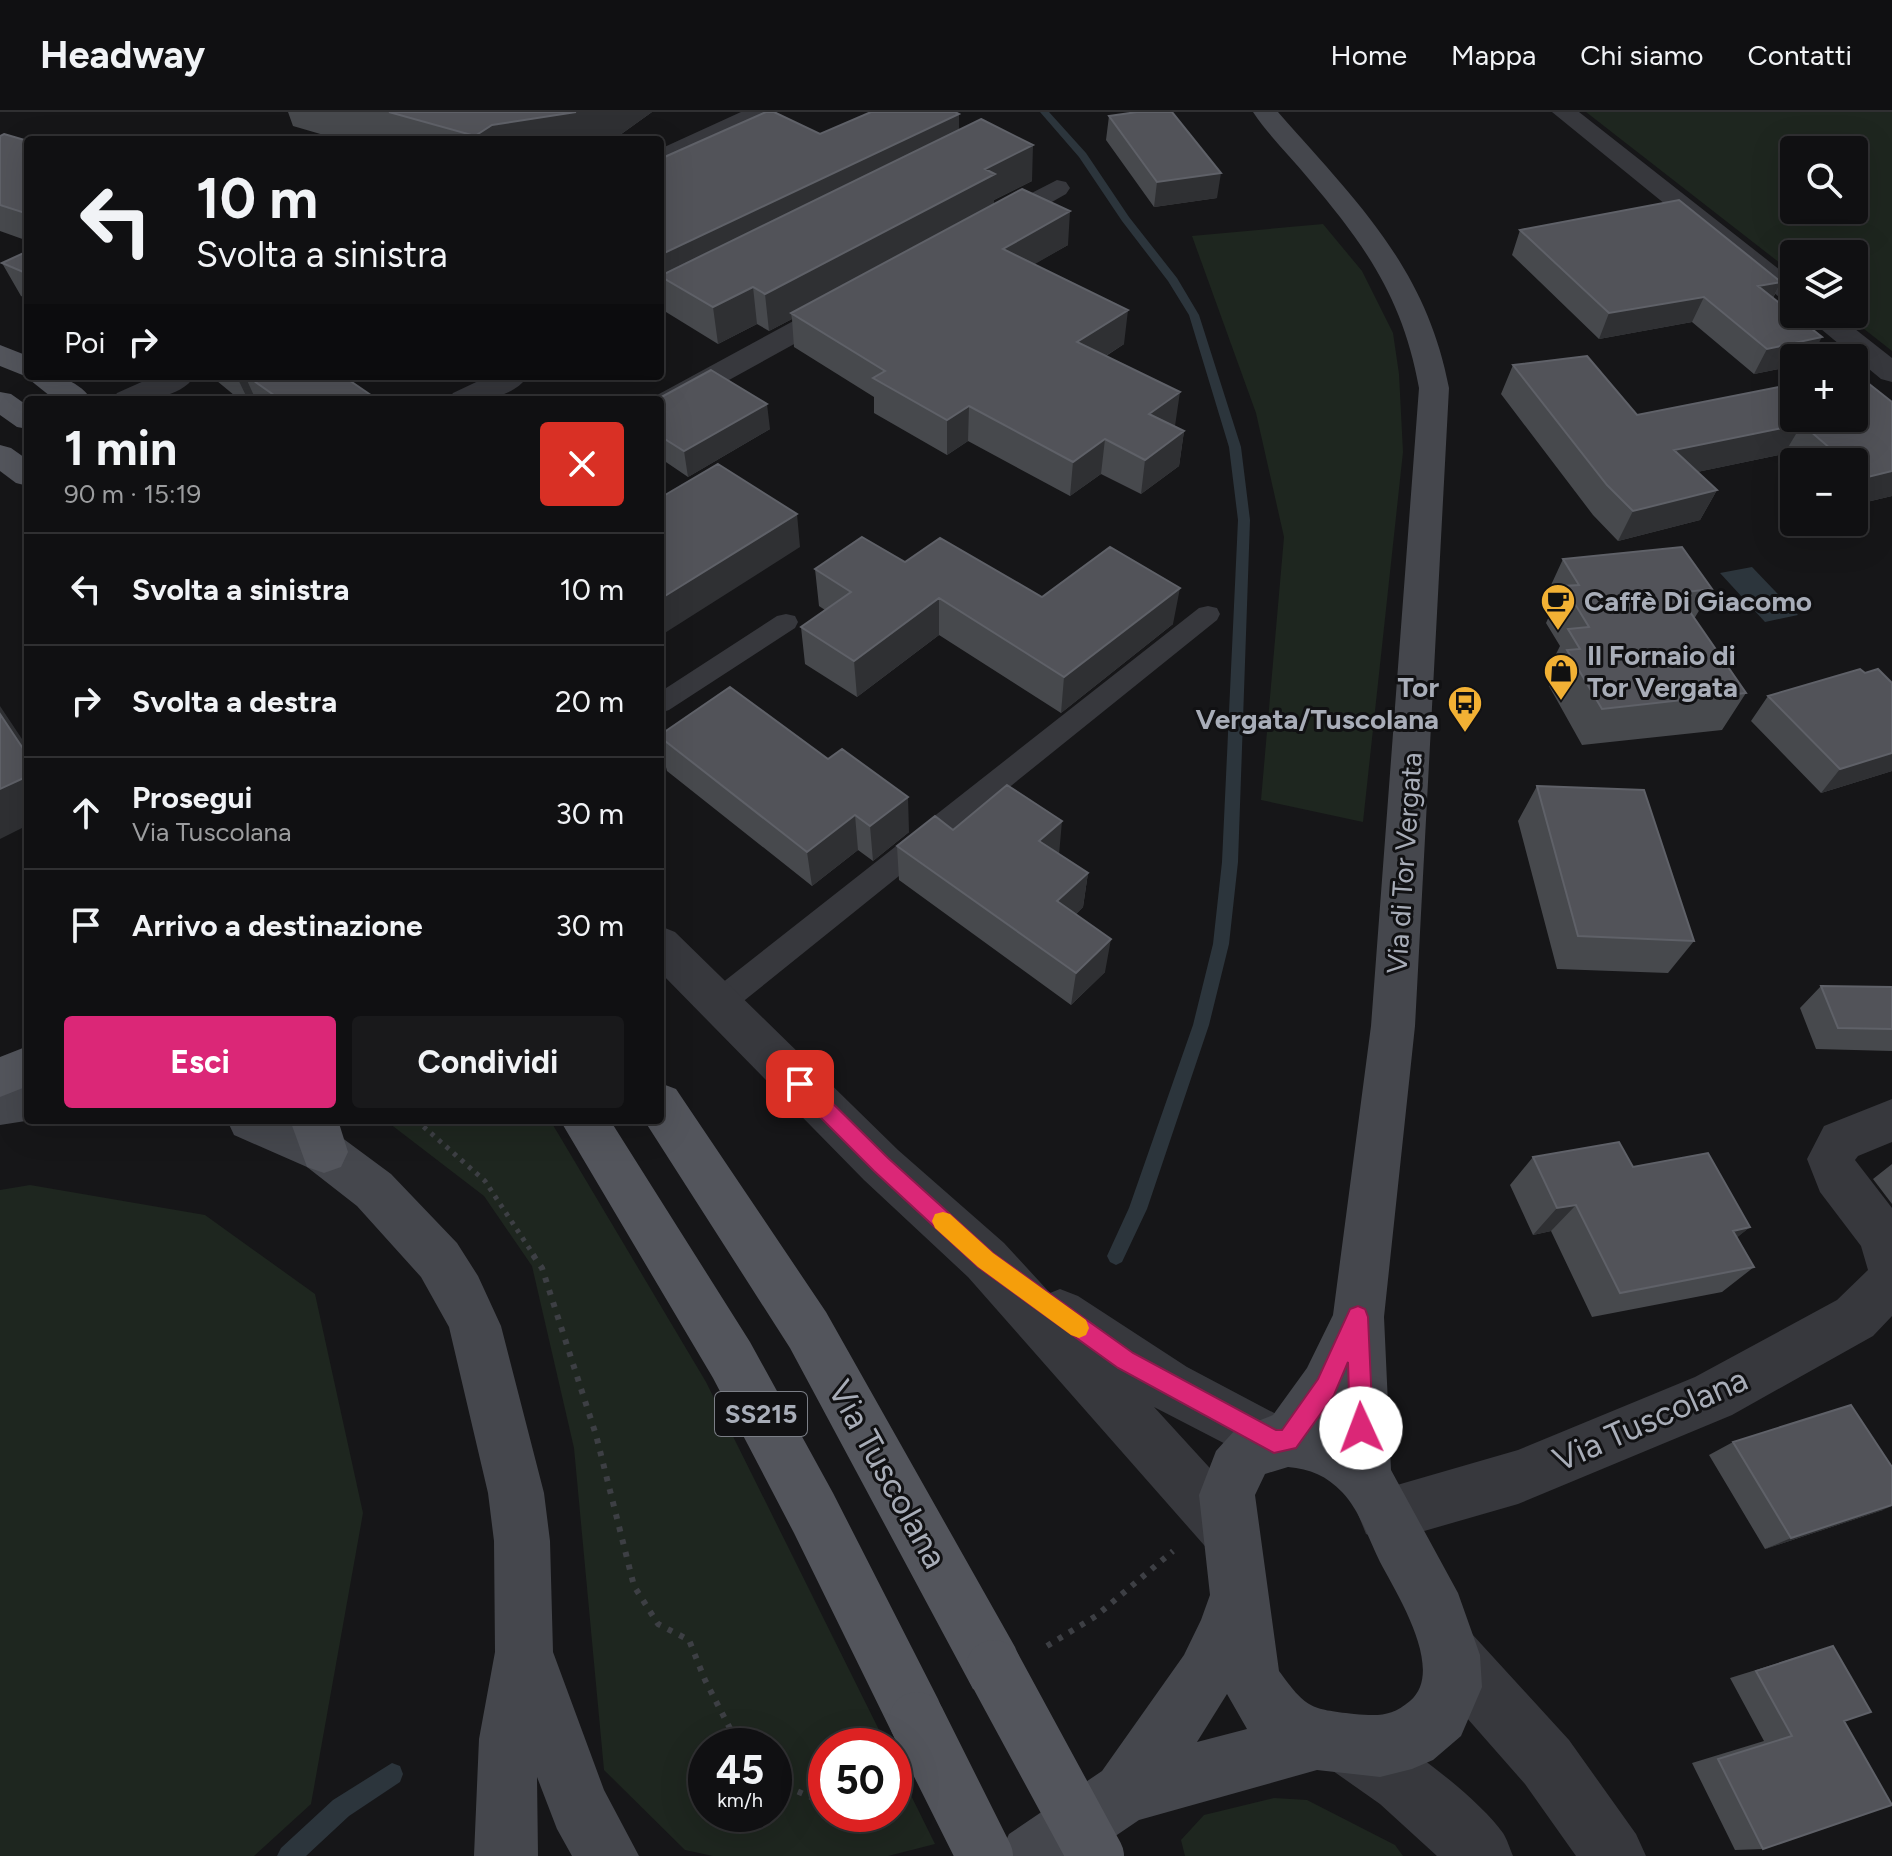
<!DOCTYPE html>
<html lang="it">
<meta charset="utf-8">
<style>
:root{--surface:#101012;--page:#19191b;--text:#f1f3f6;--muted:#9c9d9f;--line:#303032;--accent:#db2777}
body{margin:0;font-family:Figtree,sans-serif;background:var(--page);color:var(--text);height:100vh;display:flex;flex-direction:column;font-size:30px;white-space:nowrap}
*{box-sizing:border-box;margin:0}
p{font-size:26px;color:var(--muted)}
.icon{flex:none;width:44px;height:44px;fill:none;stroke:currentColor;stroke-width:2;stroke-linecap:round;stroke-linejoin:round}
.map{position:relative;flex:1;overflow:hidden}
.side{position:absolute;left:24px;top:284px;width:640px;height:728px;display:flex;flex-direction:column;background:var(--surface);border-radius:8px;box-shadow:0 8px 32px #0002,0 0 0 2px var(--line)}
.side>*{flex:none}
.guide{position:absolute;left:24px;top:24px;width:640px;height:244px;border-radius:8px;box-shadow:0 8px 32px #0002,0 0 0 2px var(--line);background:#101012;color:var(--text);overflow:hidden}
.controls{position:absolute;left:1780px;top:24px;display:grid;gap:16px}
.controls a{display:grid;place-items:center;width:88px;height:88px;border-radius:8px;background:var(--surface);box-shadow:0 8px 32px #0002,0 0 0 2px var(--line);font-size:40px}
.speed{position:absolute;left:688px;top:1616px;display:flex;gap:16px;font-size:40px;font-weight:700;text-align:center}
.speed>*{display:grid;place-content:center;width:104px;height:104px;border-radius:50%;background:var(--surface);box-shadow:0 8px 32px #0002,0 0 0 2px var(--line);line-height:1}
.speed small{font-size:20px;font-weight:400}
.speed .limit{border:12px solid #d22;background:#fff;color:#111}
.pin{position:absolute;display:grid;place-items:center;width:68px;height:68px;color:#fff;margin:-34px;border-radius:16px;box-shadow:0 4px 12px #0006}
.me{position:absolute;width:88px;margin:-44px;rotate:358deg;stroke-linejoin:round;filter:drop-shadow(0 0 6px #0008)}
.turn{display:flex;align-items:center;gap:28px;height:168px;padding:0 40px;font-size:36px}
.turn .icon{width:104px;height:104px;stroke-width:2.5}
.turn b{display:block;font-size:56px;line-height:68px}
.then{display:flex;align-items:center;height:76px;padding:0 40px;background:#0003;gap:16px;font-size:30px}
.round{display:grid;place-items:center;flex:none;width:84px;height:84px;border-radius:8px;background:var(--page)}
.headline{display:flex;align-items:center;justify-content:space-between;height:136px;padding:0 40px}
h1{font-size:48px;font-weight:700;line-height:60px}
.primary-button{display:flex;gap:16px;margin-top:auto;padding:16px 40px}
.primary-button a{flex:1;height:92px;border-radius:8px;background:var(--accent);color:#fff;font-size:32px;font-weight:700;line-height:92px;text-align:center}
.primary-button a+a{background:var(--page);color:var(--text)}
ul{padding:0;list-style:none}
li{display:flex;align-items:center;gap:24px;height:112px;padding:0 40px;border-top:2px solid var(--line)}
li div{flex:1}
li b{display:block;font-size:30px}
li em{font-style:normal}
header{display:flex;align-items:center;gap:48px;box-sizing:border-box;height:112px;padding:0 40px;background:var(--surface);border-bottom:2px solid var(--line)}
header strong{font-size:38px}
nav{display:flex;gap:44px;margin-inline-start:auto;font-size:28px}
.map>svg:first-child{display:block}
.green{fill:#1e261f;fill-rule:evenodd}
.water{fill:#2c353c}
.lines{fill:none;stroke-linecap:round;stroke-linejoin:round}
.stream{fill:#2c353c;fill-rule:evenodd}
.path-far1{stroke:#3d3f44;stroke-width:5;stroke-dasharray:4 6;stroke-linecap:butt}
.path{stroke:#3d3f44;stroke-width:6;stroke-dasharray:5 8;stroke-linecap:butt}
.service{fill:#37383d;fill-rule:evenodd}
.minor{fill:#37383d;fill-rule:evenodd}
.tertiary{fill:#37383d;fill-rule:evenodd}
.secondary{fill:#45474d;fill-rule:evenodd}
.primary{fill:#53555c;fill-rule:evenodd}
.primary-bridge{stroke:#53555c;stroke-width:56}
.wall{fill:#47494d}
.shaded-wall{fill:#2f3033}
.building{fill:#525359;stroke:#5f6168;stroke-width:2}
.route{fill:#db2777;stroke:#8e194d;stroke-width:2}
.slow{fill:#f59e0b}
.labels{text-anchor:middle;stroke-width:6;stroke-linejoin:round;paint-order:stroke}
.shield{fill:#111113;stroke:#7b7e86;stroke-width:2}
.shield-label{font-size:26px;font-weight:bold;fill:#a8adb8}
.poi-label{font-size:28px;font-weight:bold;fill:#a8adb8;stroke:#111113;text-anchor:start}
.street-label{font-size:28px;fill:#a8adb8;stroke:#111113}
.near-street-label{font-size:34px;fill:#a8adb8;stroke:#111113}
</style>
<header>
<strong>Headway</strong>
<nav><a>Home</a><a>Mappa</a><a>Chi siamo</a><a>Contatti</a></nav>
</header>
<div class="map">
<svg width="1892" height="1744" viewBox="0 0 1892 1744">
<rect width="100%" height="100%" fill="#161618"/>
<path class="green" d="M1586,0H1892V239L1845,202H1854V142H1794V162ZM1794,38H1854V98H1794Z
M1323,112L1362,159L1393,221L1399,262L1403,340L1363,710L1261,688L1284,425L1256,301L1192,124Z
M385,1008H550L706,1270L887,1634H826V1702H894V1649L935,1732L888,1744H713L685,1738L604,1658L574,1336L532,1154L484,1084ZM706,1634H774V1702H706Z
M30,1073L205,1103L315,1182L363,1401L311,1692L254,1744H0V1078Z
M1274,1686L1307,1688L1395,1733L1403,1744H1185L1181,1728L1204,1703Z"/>
<path class="water" d="M1752,455L1798,503L1765,510L1720,461Z"/>
<g class="lines">
<path class="stream" d="M1040,0H1049L1086,41L1129,105L1177,166L1199,203L1241,335L1250,408L1238,750L1229,832L1209,913L1147,1097L1122,1150L1116,1153L1110,1150L1107,1144L1129,1096L1193,913L1213,832L1222,750L1238,408L1229,335L1189,203L1168,169L1122,109L1079,45Z
M392,1651L400,1654L403,1662L400,1670L349,1704L306,1744H277L281,1736L333,1688Z"/>
<path class="path-far1" d="M416,1008L485,1069L535,1145"/>
<path class="path" d="M533,1143L542,1156L596,1323L634,1474L658,1512L689,1528L705,1568L739,1634
M1047,1534L1096,1504L1173,1439
M774,1669L813,1686L826,1681"/>
<path class="service" d="M1208,494L1217,496L1220,502L1217,508L730,900L719,904L708,900L704,891L708,882L1199,496Z
M786,502L795,504L798,510L795,516L669,598L660,601V580L777,504Z"/>
<path class="minor" d="M741,0H765L758,12L660,54V37Z
M1552,0H1579L1794,169V192L1784,189Z
M1057,68L1066,70L1070,76L1066,82L999,120H979L975,114L979,108Z
M844,184L854,187L858,193L854,199L671,300L660,302V288H648L834,187Z
M1803,202H1836L1892,246V270L1881,267Z
M155,264H195C178,289 139,288 112,288L117,281Z
M489,264H528C511,289 475,288 448,288L453,281Z
M1892,987V1030L1858,1044L1855,1048L1892,1096V1204L1873,1224L1732,1303L1518,1392L1386,1430L1366,1422L1358,1402L1366,1382L1518,1338L1695,1265L1837,1188L1868,1158L1861,1134L1820,1080L1807,1047L1824,1014Z
M1348,1602C1391,1619 1476,1683 1503,1721C1507,1727 1510,1737 1513,1744H1437L1380,1692L1326,1654L1318,1632L1326,1610Z"/>
<path class="tertiary" d="M660,814L675,820L898,1038L1004,1131L1050,1181L1060,1177L1078,1184L1187,1255L1293,1311L1301,1330L1293,1349L1274,1357L1154,1295L1251,1401L1259,1421L1251,1441L1231,1449L1211,1441L968,1165L864,1068L660,860Z
M1451,1514L1472,1522L1569,1628L1636,1722L1646,1744H1576L1525,1672L1430,1564L1422,1543L1430,1522Z"/>
<path class="secondary" d="M1253,0H1278C1356,89 1426,155 1449,276L1415,914L1384,1205L1391,1358L1458,1481L1480,1543L1482,1575L1461,1624L1433,1648L1412,1657L1380,1665L1317,1658L1139,1708L1086,1744H999L1009,1722L1102,1659L1184,1543L1201,1508L1210,1483L1199,1383L1216,1339L1235,1318L1273,1303L1307,1256L1333,1203L1371,914L1419,276C1403,187 1366,134 1308,66C1290,44 1269,24 1253,0ZM1288,1355C1310,1357 1327,1364 1342,1380C1359,1397 1369,1428 1380,1450C1397,1482 1446,1559 1410,1589C1391,1605 1378,1604 1354,1602C1310,1597 1306,1596 1279,1559L1255,1383L1265,1362ZM1227,1582L1247,1617L1197,1630Z
M28,969V1008H32L0,1013V971Z
M227,1008H302L341,1025L391,1062L457,1131L478,1164L501,1214L544,1381L550,1429L553,1540L604,1678L639,1744H572L557,1717L537,1665L538,1744H474L479,1627L495,1540L494,1429L488,1381L449,1215L421,1165L357,1094L307,1055L234,1023Z"/>
<path class="primary" d="M0,233L28,244V264C54,264 75,264 92,288H55L25,264L0,254Z
M0,280L11,282L28,294V317L17,315L0,303Z
M0,333L11,336L28,348V374L16,371L0,359Z
M28,934V974L0,985V945Z
M660,971L676,977L826,1200L1015,1535L1024,1556L1015,1577L994,1586L973,1577L790,1236L644,1008H660Z
M290,1008H338L348,1040L341,1055L324,1061L307,1055Z
M560,1008H610L750,1230L833,1381L938,1587L947,1608L938,1629L917,1638L896,1629L794,1421L713,1266Z"/>
<path class="primary-bridge" d="M994,1556L1096,1744
M917,1608L985,1744"/>
</g>
<path class="wall" d="M288,0H652L613,28H341L293,14Z
M1109,4L1217,86L1154,95L1106,28Z
M959,18L1032,69L994,88V92L1068,133L1034,152L1124,232L1106,244L1175,314L1184,319L1179,354L1141,382L1101,362L1070,384L968,329L947,343L874,301V285L794,235L792,207L769,219L757,212L718,232L666,200L662,176L660,177V47L820,22Z
M0,24L28,29V129L0,119Z
M1520,118L1781,170L1773,186L1794,246V254L1754,262L1692,210L1599,227L1512,143Z
M28,139V187L21,184L2,151Z
M1513,253L1637,303L1892,290V384L1854,393V350L1794,351L1784,342L1697,360L1717,378L1700,408L1618,429L1593,403L1501,282Z
M211,264H348L345,266L378,288H240Z
M660,288L770,317L688,365L660,346Z
M1563,447L1712,477L1694,507L1746,581L1722,618L1582,633L1549,574L1555,562L1550,554L1560,534L1546,511L1553,496L1546,484Z
M905,450L1042,485L1173,512L1061,601L939,523L857,585L805,552L801,515L825,498L819,494L815,457Z
M1768,584L1892,659L1821,681L1751,609Z
M660,623L909,720L873,749L858,738L812,774L667,659L660,631Z
M1537,674L1694,829L1668,861L1557,857L1518,709Z
M953,718L1059,742L1088,761L1083,795L1076,802L1105,860L1071,893L899,768L897,734Z
M1821,874L1892,875V939L1816,937L1800,896Z
M1533,1045L1633,1055L1750,1115L1737,1125L1754,1155L1722,1180L1592,1205L1551,1119L1533,1123L1510,1073Z
M1892,1052V1092L1873,1067Z
M1733,1330L1883,1398L1765,1437L1709,1343Z
M1833,1534L1844,1609L1763,1737L1735,1738L1692,1651L1764,1629L1730,1566Z"/>
<path class="shaded-wall" d="M576,0H652L613,28H477L475,24L492,13Z
M959,2V32L660,164V143Z
M1033,33L1032,69L994,88V98L791,201L792,207L769,219L765,182L985,57Z
M1221,61L1217,86L1154,95L1157,70Z
M1070,99L1068,133L1002,171L1003,137Z
M1781,170L1768,195L1758,174Z
M753,175L757,212L718,232L713,195Z
M1704,185L1692,210L1599,227L1609,201Z
M1128,198L1124,232L1074,264L1077,230Z
M1822,225L1811,246H1794V254L1754,262L1767,237Z
M239,264H245L256,288H248L237,265Z
M471,264H487L472,269Z
M1180,280L1175,314L1149,302Z
M767,292L770,317L688,365L684,339Z
M969,294L968,329L947,343V308Z
M1802,312L1784,342L1659,368L1674,338Z
M1184,319L1179,354L1141,382L1145,348Z
M1105,327L1101,362L1070,384L1073,350Z
M1892,359V384L1854,393V381L1864,366Z
M1717,378L1700,408L1618,429L1633,399Z
M797,402L800,435L660,524V487Z
M1180,476L1173,512L1061,601L1064,565Z
M939,486V523L857,585L854,549Z
M0,594L28,636V644L0,602Z
M1892,641V659L1821,681L1840,657Z
M28,664V713L0,727V677Z
M908,685L909,720L873,749L870,714Z
M855,703L858,738L812,774L807,740Z
M1062,709L1059,743L1039,729Z
M1088,761L1083,795L1053,823L1057,789Z
M1111,827L1105,860L1071,893L1076,861Z
M1576,1093L1551,1119L1533,1123L1557,1096Z
M1750,1115L1718,1141L1733,1119Z
M1892,1393V1394L1883,1398L1765,1437L1791,1426Z"/>
<path class="building" d="M389,0H576L492,13L475,24Z
M766,0H774L820,22L871,0H955L959,2L660,143V47Z
M1137,0H1172L1221,61L1157,70L1109,4Z
M981,7L1033,33L985,57L995,62L765,182L753,175L713,195L660,164Z
M4,22L28,29V102L0,93V24Z
M1022,77L1070,99L1003,137L1128,198L1077,230L1180,280L1149,302L1184,319L1145,348L1105,327L1073,350L969,294L947,308L873,266L885,259L791,201Z
M1679,88L1781,170L1758,174L1822,225L1767,237L1704,185L1609,201L1520,118Z
M28,139V162L2,151Z
M1587,244L1637,303L1794,272V306H1854V260L1892,290V359L1864,366L1854,357V350H1846L1802,312L1674,338L1717,378L1633,399L1607,373L1513,253Z
M711,258L767,292L684,339L660,324V288H656Z
M247,264H343L378,288H281Z
M718,352L797,402L660,487V386Z
M862,425L905,450L940,426L1042,485L1110,435L1180,476L1064,565L939,486L854,549L801,515L851,480L815,457Z
M1682,435L1712,477L1677,481L1746,581L1602,597L1567,538L1580,537L1568,517L1589,515L1564,474L1579,473L1563,447Z
M1860,557L1865,561L1878,557L1892,571V641L1840,657L1768,584Z
M730,575L828,647L842,637L908,685L870,714L855,703L807,740L660,625V623Z
M0,602L28,644V664L0,677Z
M1007,673L1062,709L1039,729L1088,761L1057,789L1111,827L1076,861L897,734L935,704L953,718Z
M1537,674L1644,678L1694,829L1578,824Z
M1821,874L1892,875V917L1838,916Z
M1619,1030L1633,1055L1708,1041L1750,1115L1733,1119L1754,1155L1620,1181L1576,1093L1557,1096L1533,1045Z
M1851,1293L1892,1355V1393L1791,1426L1733,1330Z
M1833,1534L1871,1600L1844,1609L1892,1693L1763,1737L1718,1647L1792,1624L1756,1559Z"/>
<path class="route" d="M800,964L807,966L888,1046L993,1141L1133,1241L1276,1318H1282L1318,1267L1350,1197L1358,1194L1365,1197L1368,1205L1373,1316L1369,1324L1361,1327L1354,1324L1350,1316L1348,1250L1334,1283L1296,1336L1274,1341L1118,1256L978,1155L874,1059L793,978L790,972L793,966Z"/>
<path class="slow" d="M943,1100L950,1102L993,1141L1086,1208L1089,1216L1086,1223L1079,1226L1071,1223L978,1155L935,1116L932,1109L935,1102Z"/>
<defs>
<symbol id="cafe-pin" viewBox="-11 -11 22 30"><path d="M0 17L-7.5 6A9.5 9.5 0 1 1 7.5 6Z" fill="#f2b134" stroke="#111113"/><path d="M-5.5-4.5H6V0H3Q3 3.5 0 3.5H-2.5Q-5.5 3.5-5.5 0ZM3-3.2v2h1.7v-2ZM-6 4.5H4V6H-6Z" fill="#111"/></symbol>
<symbol id="shop-pin" viewBox="-11 -11 22 30"><path d="M0 17L-7.5 6A9.5 9.5 0 1 1 7.5 6Z" fill="#f2b134" stroke="#111113"/><path d="M-5-2.5h2.3a2.7 3.5 0 0 1 5.4 0H5L5.5 6h-11ZM-1.5-2.5h3a1.5 2.3 0 0 0-3 0Z" fill="#111"/></symbol>
<symbol id="bus-pin" viewBox="-11 -11 22 30"><path d="M0 17L-7.5 6A9.5 9.5 0 1 1 7.5 6Z" fill="#f2b134" stroke="#111113"/><path d="M-5-6H5V4H4V6H2V4H-2V6H-4V4H-5ZM-3.5-4V0h7V-4ZM-3.5 1.2v1.5H-2V1.2ZM2 1.2v1.5H3.5V1.2Z" fill="#111"/></symbol>
</defs>
<g fill-rule="evenodd">
<use href="#cafe-pin" x="1538" y="469" width="40" height="54"/>
<use href="#shop-pin" x="1541" y="539" width="40" height="54"/>
<use href="#bus-pin" x="1445" y="571" width="40" height="54"/>
</g>
<g class="labels">
<rect class="shield" x="715" y="1280" width="92" height="44" rx="6"/>
<g class="shield-label">
<text x="761" y="1311">SS215</text>
</g>
<g class="poi-label">
<text x="1584" y="499">Caffè Di Giacomo</text>
<text x="1587" y="553">Il Fornaio di<tspan x="1587" dy="32">Tor Vergata</tspan></text>
<text x="1439" y="585" text-anchor="end">Tor<tspan x="1439" dy="32">Vergata/Tuscolana</tspan></text>
</g>
<g class="street-label">
<text transform="translate(1404 751) rotate(-86)" y="10">Via di Tor Vergata</text>
</g>
<g class="near-street-label">
<text transform="translate(1650 1307) rotate(-24)" y="12">Via Tuscolana</text>
<text transform="translate(888 1362) rotate(61)" y="12">Via Tuscolana</text>
</g>
</g>
</svg>
<div class="controls">
<a><svg class="icon" aria-label="search" viewBox="0 0 24 24"><circle cx="10" cy="10" r="6"/><path d="M15 15l6 6"/></svg></a>
<a><svg class="icon" aria-label="layers" viewBox="0 0 24 24"><path d="M12 4l9 5-9 5-9-5zM3 14l9 5 9-5"/></svg></a>
<a>+</a>
<a>−</a>
</div>
<div class="speed"><div>45<small>km/h</small></div><div class="limit">50</div></div>
<div class="pin" style="left:800px;top:972px;background:#d93025"><svg class="icon" aria-label="arrive" viewBox="0 0 24 24"><path d="M6 21V4h12l-3 4 3 4H6"/></svg></div>
<svg class="me" style="left:1361px;top:1316px" viewBox="-20 -20 40 40"><circle r="19" fill="#fff"/><path d="M0-13L10 11 0 6-10 11z" fill="#db2777"/></svg>
<div class="guide">
<div class="turn"><svg class="icon" aria-label="left" viewBox="0 0 24 24"><path d="M17 20v-9H6M10 6l-5 5 5 5"/></svg><div><b>10 m</b>Svolta a sinistra</div></div>
<div class="then">Poi<svg class="icon" aria-label="right" viewBox="0 0 24 24"><path d="M7 20v-9h11M14 6l5 5-5 5"/></svg></div>
</div>
<section class="side">
<div class="headline"><div><h1>1 min</h1><p>90 m · 15:19</p></div><a class="round" style="background:#d93025;color:#fff"><svg class="icon" aria-label="close" viewBox="0 0 24 24"><path d="M6 6l12 12M18 6L6 18"/></svg></a></div>
<ul>
<li><svg class="icon" aria-label="left" viewBox="0 0 24 24"><path d="M17 20v-9H6M10 6l-5 5 5 5"/></svg><div><b>Svolta a sinistra</b></div><em>10 m</em></li>
<li><svg class="icon" aria-label="right" viewBox="0 0 24 24"><path d="M7 20v-9h11M14 6l5 5-5 5"/></svg><div><b>Svolta a destra</b></div><em>20 m</em></li>
<li><svg class="icon" aria-label="ahead" viewBox="0 0 24 24"><path d="M12 20V5M6 11l6-6 6 6"/></svg><div><b>Prosegui</b><p>Via Tuscolana</p></div><em>30 m</em></li>
<li><svg class="icon" aria-label="arrive" viewBox="0 0 24 24"><path d="M6 21V4h12l-3 4 3 4H6"/></svg><div><b>Arrivo a destinazione</b></div><em>30 m</em></li>
</ul>
<div class="primary-button"><a>Esci</a><a>Condividi</a></div>
</section>
</div>
